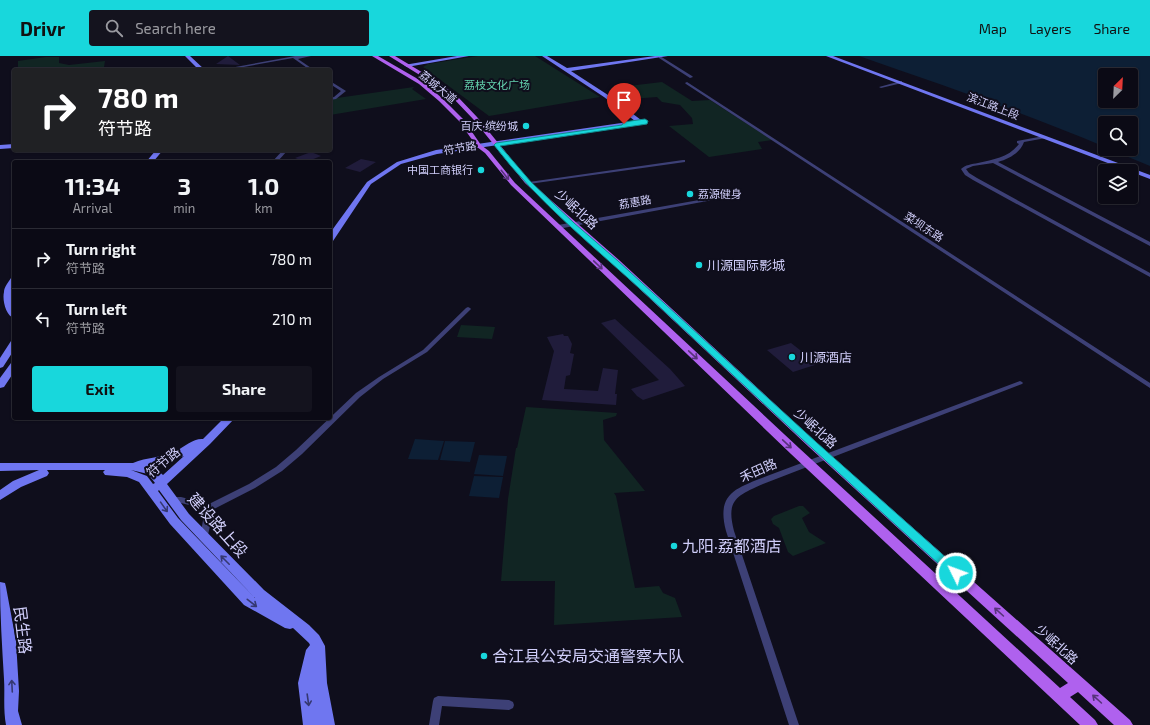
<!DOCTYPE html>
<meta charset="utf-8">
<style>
:root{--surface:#0b0a15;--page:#14131e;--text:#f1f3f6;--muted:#9a9aa0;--line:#2b2b34;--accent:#18d7dc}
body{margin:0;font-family:"Exo 2","Noto Sans SC",sans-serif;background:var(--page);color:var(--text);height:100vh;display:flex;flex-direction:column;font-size:15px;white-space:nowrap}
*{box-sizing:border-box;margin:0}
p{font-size:13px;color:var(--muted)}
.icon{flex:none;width:22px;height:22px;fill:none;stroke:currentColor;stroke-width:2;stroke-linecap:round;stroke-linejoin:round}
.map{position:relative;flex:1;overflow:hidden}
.panel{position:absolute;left:12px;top:104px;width:320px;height:260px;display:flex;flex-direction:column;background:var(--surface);border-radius:4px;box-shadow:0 1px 3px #0004,0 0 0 1px var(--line)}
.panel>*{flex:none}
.hud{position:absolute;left:12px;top:12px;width:320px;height:84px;border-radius:4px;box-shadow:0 1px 3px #0004,0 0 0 1px var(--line);background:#202124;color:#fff;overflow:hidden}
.needle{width:26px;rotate:24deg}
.buttons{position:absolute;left:1098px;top:12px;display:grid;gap:8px}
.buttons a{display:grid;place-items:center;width:40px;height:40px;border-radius:4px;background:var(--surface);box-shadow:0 1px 3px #0004,0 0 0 1px var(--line);font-size:20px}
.pin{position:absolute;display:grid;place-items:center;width:34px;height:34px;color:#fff;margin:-41px -17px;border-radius:50% 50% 50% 0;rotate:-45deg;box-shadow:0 0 4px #0007}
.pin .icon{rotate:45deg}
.me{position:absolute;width:44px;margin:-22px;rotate:312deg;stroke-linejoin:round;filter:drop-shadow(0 0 3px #0008)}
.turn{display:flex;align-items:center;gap:14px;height:84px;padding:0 20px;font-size:18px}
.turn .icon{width:52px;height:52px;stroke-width:2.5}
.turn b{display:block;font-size:28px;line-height:34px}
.eta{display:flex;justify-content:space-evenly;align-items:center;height:68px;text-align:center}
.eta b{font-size:24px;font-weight:700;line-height:28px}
.primary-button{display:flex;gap:8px;margin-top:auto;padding:8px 20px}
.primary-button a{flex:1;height:46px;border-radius:4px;background:var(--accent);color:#111;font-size:16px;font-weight:700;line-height:46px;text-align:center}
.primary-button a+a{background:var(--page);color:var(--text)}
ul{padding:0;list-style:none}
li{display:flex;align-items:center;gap:12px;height:60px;padding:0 20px;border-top:1px solid var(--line)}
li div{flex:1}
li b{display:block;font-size:15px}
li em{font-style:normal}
header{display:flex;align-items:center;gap:24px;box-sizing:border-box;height:56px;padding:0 20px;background:var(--accent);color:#111}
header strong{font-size:19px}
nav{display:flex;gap:22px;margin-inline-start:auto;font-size:14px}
.search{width:280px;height:36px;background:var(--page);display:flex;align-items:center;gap:10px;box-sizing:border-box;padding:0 14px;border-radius:4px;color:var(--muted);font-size:15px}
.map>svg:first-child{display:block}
.green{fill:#112523}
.water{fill:#0d1f35;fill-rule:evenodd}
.building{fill:#201c3b}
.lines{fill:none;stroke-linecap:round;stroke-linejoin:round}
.minor{fill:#3d4076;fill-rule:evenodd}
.secondary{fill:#6f76f0;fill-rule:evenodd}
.primary{fill:#af61ee;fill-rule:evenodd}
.oneway{stroke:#57337a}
.oneway2{stroke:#353871}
.route{fill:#18d7dc;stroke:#108c8f}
.poi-dot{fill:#18d7dc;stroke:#0f0e1c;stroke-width:1.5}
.labels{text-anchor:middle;stroke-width:4;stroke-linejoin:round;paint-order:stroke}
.far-park-label{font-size:11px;fill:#63d1ad;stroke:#0f0e1c}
.far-street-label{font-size:11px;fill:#d0cefa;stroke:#0f0e1c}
.far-poi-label{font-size:11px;fill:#d0cefa;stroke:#0f0e1c;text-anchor:end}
.street-label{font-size:13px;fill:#d0cefa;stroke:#0f0e1c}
.poi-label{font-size:13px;fill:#d0cefa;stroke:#0f0e1c;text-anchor:start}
.near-street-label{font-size:16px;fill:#d0cefa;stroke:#0f0e1c}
.near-poi-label{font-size:16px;fill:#d0cefa;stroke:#0f0e1c;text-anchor:start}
</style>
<header>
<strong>Drivr</strong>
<div class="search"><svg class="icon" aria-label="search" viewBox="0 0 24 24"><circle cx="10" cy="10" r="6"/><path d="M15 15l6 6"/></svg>Search here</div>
<nav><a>Map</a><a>Layers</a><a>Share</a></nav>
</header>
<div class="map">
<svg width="1150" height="669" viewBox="0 0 1150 669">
<rect width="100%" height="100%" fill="#0f0e1c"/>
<path class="green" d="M478,0H535L600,41L489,60L423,11L428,8Z
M46,1H59V7L69,9L105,5L104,11H105L103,14H19L20,12H18V5Z
M662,26L692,45L710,44L772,84L758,86L762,93L709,101L669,70L693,68L692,62L680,49L662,46L657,41L631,43L622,36L620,31Z
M414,31L412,33L426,43L330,59V43Z
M461,269L495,271L492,283L457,281Z
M526,351L617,357L616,360L603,364L604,384L645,435L614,437L616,440L635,532L659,530L663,537L675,542L682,561L554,569L555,525H501L508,443L516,392H517Z
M799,450H803L810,457L802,462L809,476L826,487L793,500L788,496L779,472L773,468L771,463L774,460Z"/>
<path class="water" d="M859,0H1150V110L1109,93H1131V67H1105V91C1025,57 942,29 859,0ZM1105,19H1131V45H1105Z
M415,383L444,385L438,404L408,403Z
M445,385L475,386L470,406L440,404Z
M479,399L507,400L503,420L474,418Z
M474,420L503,421L499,442L469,440Z"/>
<path class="building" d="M228,0L240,9L216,8Z
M311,96L321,100L306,106L295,102Z
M361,103L376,106L360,116L345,112Z
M615,263L670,313L685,330L643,344L637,340L631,333L659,324L601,267Z
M563,278L564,280H568L572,288L570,297L574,298L570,319L566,320L564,333L598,335L603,312L618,314L615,338H617L616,349L542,344L554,295L547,281Z
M791,287L818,308L793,316L767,294Z"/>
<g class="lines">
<path class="minor" d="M295,0H311L298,3L314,14H310L293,2L227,14H219Z
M660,0L692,20L693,21L690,22L659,2V0Z
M330,25L346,35L336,43L330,44V42L334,41L341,35L330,28Z
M901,25H902V27L881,32L879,31Z
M687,26L1150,327V332L686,28L685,27Z
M1044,80H1046V82L1024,86C1020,97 1009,103 998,106L1150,186V190L993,107L973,110L966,113L969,117L977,122L1150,217V221L973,124L965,119L961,113C965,109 972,108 978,107C994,103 1008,102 1019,88L1017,87V85Z
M283,94H288L277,106H272Z
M683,104H685V106L529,128L527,127L529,126Z
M716,141H718V143L558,173L555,171L558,169Z
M468,251L470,252L471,253L470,254L427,296L383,323L360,341L302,398L282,415L255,432L214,453L207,483L204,484L201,483L200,481L205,453L181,447L169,445L168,443L169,441H181L209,448L249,428L276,411L296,394L356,337L379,321L423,294L466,252Z
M1020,325L1022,326L1023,327L1022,328L763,428C736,440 726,444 734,475L799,669H789L726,475C716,437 736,432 767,420Z
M438,640L509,644L513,646L514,649L513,652L509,654L442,650L439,669H429L433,645L434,642Z"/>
<path class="secondary" d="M185,0H190L205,14H199Z
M457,0H469L407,11L404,9Z
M542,0H547L567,12L655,0H668L571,15L608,39L641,64H647L646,67L437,98L401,108L371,128L333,185H330V177L367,126L397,106L436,94L635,65L604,41Z
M826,0H833L1150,119V123Z
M14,88V92L0,93V89Z
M156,94H163L153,106H146Z
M14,221L12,241L14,250V262C6,260 2,244 4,236C4,231 8,227 11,222Z
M14,284V294L3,311L0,312V302L11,285Z
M14,306V316L4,331L0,332V322L11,307Z
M224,362H235L210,388L167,428L189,458L264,534L309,569L319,579L325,590L327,627L335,669H319L313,627L319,669H303L298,627L306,594L310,589L309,587L293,572L290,573L285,572L244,549L170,468L139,426L127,421L105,419L103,416L105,414H47L49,417L47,420L21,431L0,444V434L13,425L39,414L0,415V407H133C147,401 161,402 176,395C184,391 194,382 203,383ZM184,400L163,419L156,413L151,411ZM131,414L148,418L155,427L153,428L147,420ZM159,434L181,464L255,542L178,462L158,435Z
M0,526L5,527L6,531L16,585L19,635L18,655L22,669H6C3,653 5,638 4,623C2,590 0,558 0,526Z"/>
<path class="primary" d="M372,0H378L423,26L443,43L463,63L481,89L489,95L515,127L799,392L1060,632L1068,627L809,391L613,208L525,127L473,63L453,42L431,26L389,0H395L435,24L457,40L477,61L529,125L619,204L817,387L1130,664L1133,669H1114L1078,636L1070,641L1095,664L1098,669H1080L791,398L511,129L485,97L477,91L459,65L439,45L419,28Z"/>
</g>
<defs><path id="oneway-shaft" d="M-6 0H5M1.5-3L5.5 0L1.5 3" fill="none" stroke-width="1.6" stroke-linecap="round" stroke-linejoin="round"/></defs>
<g class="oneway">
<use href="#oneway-shaft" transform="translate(505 119) rotate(51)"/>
<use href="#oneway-shaft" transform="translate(598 209) rotate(44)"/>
<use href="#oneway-shaft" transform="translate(693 299) rotate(43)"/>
<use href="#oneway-shaft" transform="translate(787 388) rotate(43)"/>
<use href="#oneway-shaft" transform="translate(999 556) rotate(-138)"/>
<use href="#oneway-shaft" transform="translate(1097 643) rotate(-138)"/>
</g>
<g class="oneway2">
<use href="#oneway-shaft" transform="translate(164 451) rotate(55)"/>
<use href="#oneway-shaft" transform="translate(225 504) rotate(-135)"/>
<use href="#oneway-shaft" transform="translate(252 547) rotate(38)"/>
<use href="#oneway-shaft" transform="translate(12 630) rotate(-93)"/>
<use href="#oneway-shaft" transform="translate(308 644) rotate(82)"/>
</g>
<path class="route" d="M645,63L648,65L647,68L500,90L531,126L574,167L618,205L816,386L960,514L962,517L960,520L956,522L952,520C850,428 750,335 649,241C596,192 538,147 494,89L496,87L622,69L624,66Z"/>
<g class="poi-dot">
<circle cx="526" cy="70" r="4"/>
<circle cx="481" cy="114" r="4"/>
<circle cx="690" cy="138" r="4"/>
<circle cx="699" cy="209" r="4"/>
<circle cx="792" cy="301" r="4"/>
<circle cx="674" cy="490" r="4"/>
<circle cx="484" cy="600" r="4"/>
</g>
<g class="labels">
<g class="far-park-label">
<text x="497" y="33">荔枝文化广场</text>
</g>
<g class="far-street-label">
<text transform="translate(438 31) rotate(39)" y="4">荔城大道</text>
<text transform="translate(993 50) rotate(21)" y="4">滨江路上段</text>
<text transform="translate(460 92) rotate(-9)" y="4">符节路</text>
<text transform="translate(635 146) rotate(-10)" y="4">荔惠路</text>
<text transform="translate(924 171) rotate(33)" y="4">菜坝东路</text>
</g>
<g class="far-poi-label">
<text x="518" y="74">百庆·缤纷城</text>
<text x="473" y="118">中国工商银行</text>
<text x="698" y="142" text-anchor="start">荔源健身</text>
</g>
<g class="street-label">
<text transform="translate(577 153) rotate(42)" y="5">少岷北路</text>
<text transform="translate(816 372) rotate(42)" y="5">少岷北路</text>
<text transform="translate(163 406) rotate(-40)" y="5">符节路</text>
<text transform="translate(758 414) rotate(-24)" y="5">禾田路</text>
<text transform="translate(1057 588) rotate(42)" y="5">少岷北路</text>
</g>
<g class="poi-label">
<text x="707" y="214">川源国际影城</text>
<text x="800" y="306">川源酒店</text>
</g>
<g class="near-street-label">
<text transform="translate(218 469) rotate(48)" y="6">建设路上段</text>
<text transform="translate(23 574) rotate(83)" y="6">民生路</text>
</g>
<g class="near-poi-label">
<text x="682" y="496">九阳·荔都酒店</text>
<text x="492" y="606">合江县公安局交通警察大队</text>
</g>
</g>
</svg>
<div class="buttons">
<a><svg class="needle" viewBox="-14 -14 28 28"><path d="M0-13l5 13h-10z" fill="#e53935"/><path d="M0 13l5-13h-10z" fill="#9a9aa0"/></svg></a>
<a><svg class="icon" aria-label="search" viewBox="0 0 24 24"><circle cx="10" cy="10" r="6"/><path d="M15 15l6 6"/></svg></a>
<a><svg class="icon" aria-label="layers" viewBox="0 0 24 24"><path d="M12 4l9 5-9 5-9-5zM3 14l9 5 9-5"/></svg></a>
</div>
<div class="pin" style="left:624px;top:68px;background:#d93025"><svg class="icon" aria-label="arrive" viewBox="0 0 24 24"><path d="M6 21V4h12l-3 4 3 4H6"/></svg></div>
<svg class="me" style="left:956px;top:517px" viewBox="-20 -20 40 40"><circle r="17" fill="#18d7dc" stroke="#fff" stroke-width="3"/><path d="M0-11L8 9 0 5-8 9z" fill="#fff"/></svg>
<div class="hud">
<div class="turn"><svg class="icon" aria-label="right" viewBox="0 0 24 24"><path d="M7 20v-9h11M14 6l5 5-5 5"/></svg><div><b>780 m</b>符节路</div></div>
</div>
<section class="panel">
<div class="eta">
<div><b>11:34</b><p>Arrival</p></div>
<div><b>3</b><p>min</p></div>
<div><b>1.0</b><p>km</p></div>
</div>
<ul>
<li><svg class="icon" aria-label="right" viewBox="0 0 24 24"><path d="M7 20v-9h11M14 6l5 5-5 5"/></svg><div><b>Turn right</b><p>符节路</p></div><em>780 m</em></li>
<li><svg class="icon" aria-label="left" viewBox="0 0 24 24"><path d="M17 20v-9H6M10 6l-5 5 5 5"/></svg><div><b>Turn left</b><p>符节路</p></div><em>210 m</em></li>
</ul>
<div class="primary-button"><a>Exit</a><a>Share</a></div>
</section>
</div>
